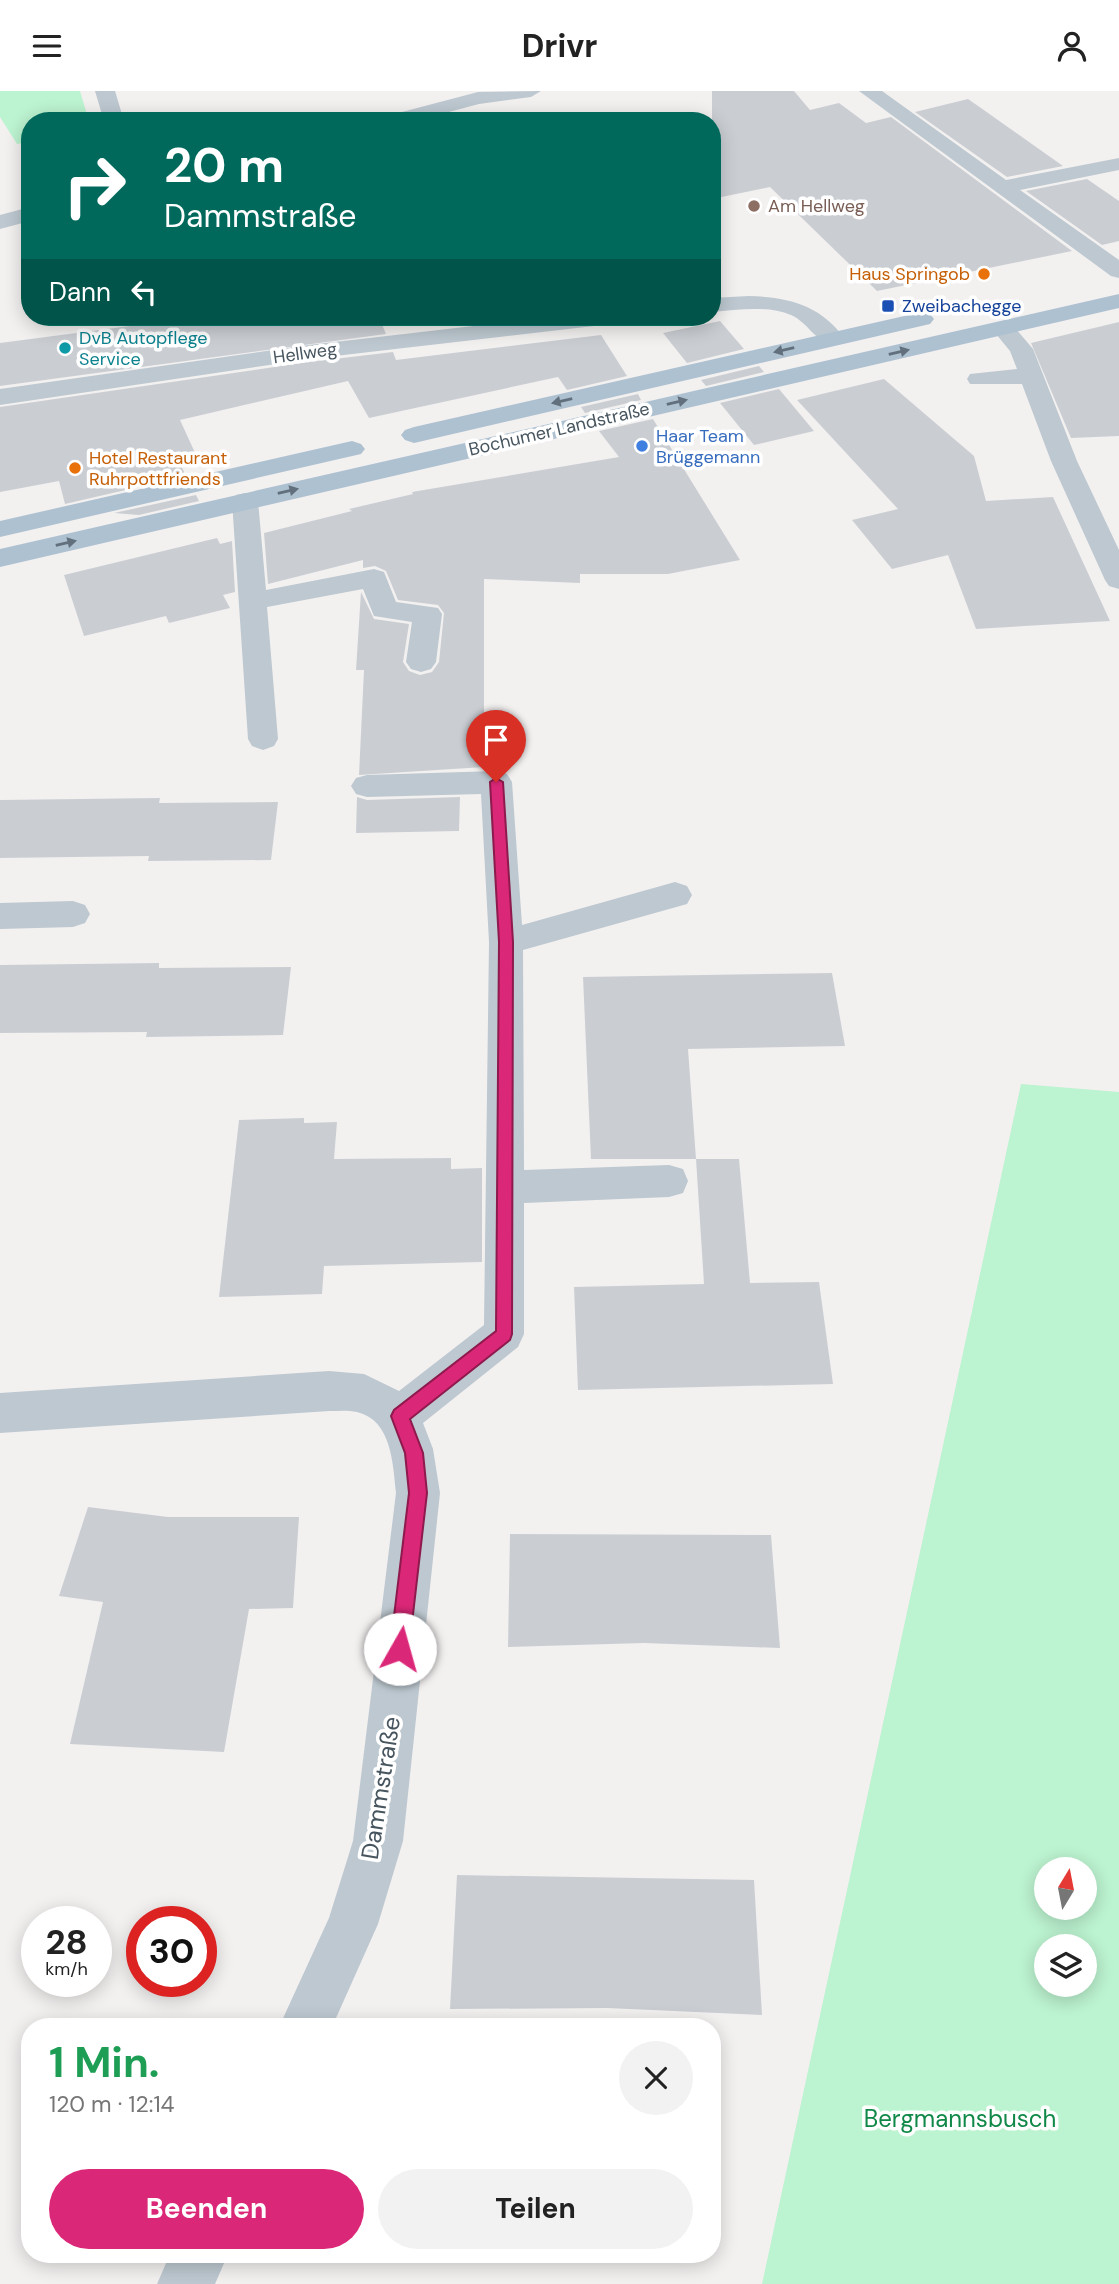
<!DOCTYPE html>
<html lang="de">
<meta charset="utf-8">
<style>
:root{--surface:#fff;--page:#f2f2f2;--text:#222;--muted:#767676;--accent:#db2777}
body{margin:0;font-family:"DM Sans",sans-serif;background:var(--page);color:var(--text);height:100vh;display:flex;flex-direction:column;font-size:26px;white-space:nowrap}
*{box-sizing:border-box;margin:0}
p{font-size:23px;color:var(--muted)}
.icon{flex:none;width:38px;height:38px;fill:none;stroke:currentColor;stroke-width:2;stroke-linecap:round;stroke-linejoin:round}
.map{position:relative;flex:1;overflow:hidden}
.panel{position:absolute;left:21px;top:1927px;width:700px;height:245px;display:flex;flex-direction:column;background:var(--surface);border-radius:28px;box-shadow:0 4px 18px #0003}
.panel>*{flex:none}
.guide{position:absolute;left:21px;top:21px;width:700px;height:214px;border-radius:28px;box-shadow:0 4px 18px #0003;background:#00695c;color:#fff;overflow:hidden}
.needle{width:46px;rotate:10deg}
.controls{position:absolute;left:1034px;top:1766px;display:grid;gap:14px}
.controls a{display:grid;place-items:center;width:63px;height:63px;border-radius:50%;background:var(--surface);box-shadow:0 4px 18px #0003;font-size:35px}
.speed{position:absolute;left:21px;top:1815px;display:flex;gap:14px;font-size:35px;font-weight:700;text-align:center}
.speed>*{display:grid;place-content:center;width:91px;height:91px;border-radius:50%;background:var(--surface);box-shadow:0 4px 18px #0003;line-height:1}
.speed small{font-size:18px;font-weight:400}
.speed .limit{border:10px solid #d22;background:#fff;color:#111}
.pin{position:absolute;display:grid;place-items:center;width:60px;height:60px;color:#fff;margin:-72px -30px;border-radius:50% 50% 50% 0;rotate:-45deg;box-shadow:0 0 7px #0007}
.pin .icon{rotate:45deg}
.me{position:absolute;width:77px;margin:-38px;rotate:7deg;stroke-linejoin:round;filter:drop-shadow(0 0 5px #0008)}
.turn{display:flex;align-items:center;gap:24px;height:147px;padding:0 28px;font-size:32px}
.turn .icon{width:91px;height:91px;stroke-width:2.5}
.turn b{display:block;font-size:49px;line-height:60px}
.then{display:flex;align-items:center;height:66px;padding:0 28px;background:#0003;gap:14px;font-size:26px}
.round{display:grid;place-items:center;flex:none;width:74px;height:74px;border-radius:37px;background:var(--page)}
.head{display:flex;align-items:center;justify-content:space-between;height:119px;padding:0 28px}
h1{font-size:42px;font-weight:700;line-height:52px;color:#1e9e55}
.action{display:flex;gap:14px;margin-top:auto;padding:14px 28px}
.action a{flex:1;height:80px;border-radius:42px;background:var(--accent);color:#fff;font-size:28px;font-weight:700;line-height:80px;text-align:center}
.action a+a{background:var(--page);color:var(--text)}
header{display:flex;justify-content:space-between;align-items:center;height:91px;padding:0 28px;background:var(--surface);font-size:32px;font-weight:700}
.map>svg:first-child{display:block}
.green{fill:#bcf3d0;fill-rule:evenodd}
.building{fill:#caced3}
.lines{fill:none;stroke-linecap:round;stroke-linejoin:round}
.minor{fill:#bdc8d0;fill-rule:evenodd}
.major{fill:#aec1d1;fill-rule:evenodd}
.oneway{fill:#61707c}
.route{fill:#db2777;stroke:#8e194d;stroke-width:2}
.education-dot{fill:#8d6e63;stroke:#fff;stroke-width:2.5}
.food-dot{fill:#e8710a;stroke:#fff;stroke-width:2.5}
.transit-dot{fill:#1a4fb4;stroke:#fff;stroke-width:2.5}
.culture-dot{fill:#0f9aa8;stroke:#fff;stroke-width:2.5}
.shop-dot{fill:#3f7fe0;stroke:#fff;stroke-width:2.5}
.labels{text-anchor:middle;stroke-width:7;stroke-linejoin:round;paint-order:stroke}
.far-education-label{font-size:18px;fill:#785e54;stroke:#fff;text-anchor:start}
.far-food-label{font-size:18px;fill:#c56008;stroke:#fff;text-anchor:end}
.far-transit-label{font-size:18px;fill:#164399;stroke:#fff;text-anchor:start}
.far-culture-label{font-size:18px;fill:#0d838f;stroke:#fff;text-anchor:start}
.far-street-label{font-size:18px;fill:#47555f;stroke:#fff}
.far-shop-label{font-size:18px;fill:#366cbe;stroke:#fff;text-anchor:start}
.near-street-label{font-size:24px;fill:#47555f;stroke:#fff}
.near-park-label{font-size:24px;fill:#108848;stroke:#fff}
</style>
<header><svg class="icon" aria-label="menu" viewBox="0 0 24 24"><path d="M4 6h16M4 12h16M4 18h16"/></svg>Drivr<svg class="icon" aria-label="person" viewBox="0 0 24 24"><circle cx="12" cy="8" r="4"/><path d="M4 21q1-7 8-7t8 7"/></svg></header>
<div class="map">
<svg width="1119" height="2193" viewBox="0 0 1119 2193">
<rect width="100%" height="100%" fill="#f3f0f0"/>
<path class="green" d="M0,0H80L89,30H30V51L17,53L0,26Z
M1021,993L1119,1001V2193H762ZM1046,1778H1085V1816H1046ZM1046,1855H1085V1894H1046Z"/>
<path class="building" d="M712,0H794L810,19L839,12L866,32L891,26L1072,160L877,200L770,96L712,108Z
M968,8L981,17L1063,75L1007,86L915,21Z
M1087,88L1119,110V150L1102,154L1026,100Z
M167,226H379L386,243L0,295V252L168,230Z
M720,230L744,258L687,272L663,242Z
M1119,231V345L1071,347L1031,252Z
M601,244L627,285L567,299L558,286L369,327L348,290L180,329L197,366L179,370L186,385L65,413L59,390L0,401V316L309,271L393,261L396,269Z
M759,275L764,281L706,295L701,289Z
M884,288L974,365L986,410L1053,406L1110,530L976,538L948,464L892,478L852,429L898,418L797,309Z
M779,298L814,340L754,354L720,312Z
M638,303L641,309L585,322L581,316Z
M653,328L740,469L668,483H580V492L484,488V676L359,684L364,579H356L361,501L374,528L409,533L403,571L409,580L420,584L432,581L439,571L444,522L438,514L398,509L386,480L375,475L363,477V469L268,493L264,442L352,420L349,418L413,403L412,401L619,366L599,340Z
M196,404L199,410L139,424L114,422Z
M217,447L220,453L232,450L235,501L223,504L230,517L169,532L166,525L84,545L64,484Z
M357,706L367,709L460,706L459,740L356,742Z
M160,707L159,712L278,711L271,769L148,770L149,765L0,767V709Z
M159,872V877L291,876L283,944L146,946L147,941L0,942V874Z
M832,882L845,955L688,958L696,1068H591L583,886Z
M304,1027V1032L337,1031L334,1068L451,1067V1078L482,1077V1171L324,1175L322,1203L219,1206L239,1029Z
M696,1068H739L750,1192L819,1191L833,1293L578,1299L574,1196L704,1193Z
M88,1416L168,1426H299L293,1517L249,1518L224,1661L70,1653L103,1511L59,1505Z
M510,1443L771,1444L780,1557L644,1552L508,1556Z
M457,1784L754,1789L762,1924L607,1917L450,1918Z"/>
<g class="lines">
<path class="minor" d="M95,0H115L124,30H104Z
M541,0L531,6L479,13L415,30H380L383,26L478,1Z
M859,0H882L1006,89L1119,67V79L1020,99L1119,169V187L1111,185Z
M30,116V130L0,138V124Z
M749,205C788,206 821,214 845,248L841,253C819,259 810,232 791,224C768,214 737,219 712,221V207Z
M552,226H623L619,231L611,233L309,268L0,314V298L309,254Z
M1003,230L1011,232L1033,258L1077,370L1119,459V498L1109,495L1105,489L1051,370L1022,293H970L967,288L970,283L1017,278L1010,260L991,237L995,232Z
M245,402L254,404L258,410L266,499L374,478L384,481L396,511L438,517L442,523L436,571L431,578L421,581L411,578L406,571L412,531L374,525L363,498L267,516L278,648L274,655L263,659L252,655L248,648L232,410L236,404Z
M496,680L507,683L512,691L522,834L675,791L687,795L692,804L687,813L523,859L524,1079L669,1074L683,1078L688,1090L683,1102L669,1106L524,1112V1243L518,1256L423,1332L433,1358L440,1402L403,1750L378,1833L332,1936H279L329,1827L353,1750L396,1402C393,1374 392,1329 357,1321C348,1319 338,1320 329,1320L0,1342V1302L329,1280L364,1283L399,1300L484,1234L489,851L481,703L367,706L356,703L351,695L356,687L367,684Z
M73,810L85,814L90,823L85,832L73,836L0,838V812Z
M170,2163H228L215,2193H157Z"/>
<path class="major" d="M1119,203V217L0,476V458Z
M922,221L930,223L934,228L930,233L414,352L405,349L401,344L405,339L414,336Z
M352,350L361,353L365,358L361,363L0,446V430Z"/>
</g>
<defs><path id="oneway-solid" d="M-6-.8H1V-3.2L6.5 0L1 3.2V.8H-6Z" transform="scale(1.75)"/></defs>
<g class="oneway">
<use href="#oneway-solid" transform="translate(784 259) rotate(167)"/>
<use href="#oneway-solid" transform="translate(899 261) rotate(-13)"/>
<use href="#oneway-solid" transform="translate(562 310) rotate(167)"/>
<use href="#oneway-solid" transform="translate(677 311) rotate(-13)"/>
<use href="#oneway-solid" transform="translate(288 400) rotate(-13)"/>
<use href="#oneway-solid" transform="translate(66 452) rotate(-13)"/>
</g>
<path class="route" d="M496,687L503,691L513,851L512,1243L510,1249L410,1328L423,1362L427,1402L409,1558L407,1564L400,1567L393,1564L390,1558L409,1402L405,1362L391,1325L394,1319L496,1240L499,851L490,691Z"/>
<circle class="education-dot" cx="754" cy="115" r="7"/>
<g class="food-dot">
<circle cx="984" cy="183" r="7"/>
<circle cx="75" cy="377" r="7"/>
</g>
<rect class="transit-dot" x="881" y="208" width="14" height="14" rx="3.5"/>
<circle class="culture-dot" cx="65" cy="257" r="7"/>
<circle class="shop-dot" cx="642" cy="355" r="7"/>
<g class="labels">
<g class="far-education-label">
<text x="768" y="121">Am Hellweg</text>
</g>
<g class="far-food-label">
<text x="970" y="189">Haus Springob</text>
<text x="89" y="373" text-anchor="start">Hotel Restaurant<tspan x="89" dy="21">Ruhrpottfriends</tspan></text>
</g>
<g class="far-transit-label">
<text x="902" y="221">Zweibachegge</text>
</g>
<g class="far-culture-label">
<text x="79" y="253">DvB Autopflege<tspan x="79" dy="21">Service</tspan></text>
</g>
<g class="far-street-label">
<text transform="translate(305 262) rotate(-8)" y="6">Hellweg</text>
<text transform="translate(559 338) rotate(-13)" y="6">Bochumer Landstraße</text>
</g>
<g class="far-shop-label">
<text x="656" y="351">Haar Team<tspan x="656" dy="21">Brüggemann</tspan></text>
</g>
<g class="near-street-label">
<text transform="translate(381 1697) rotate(-81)" y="8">Dammstraße</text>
</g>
<g class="near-park-label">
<text x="960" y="2036">Bergmannsbusch</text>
</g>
</g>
</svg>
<div class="controls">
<a><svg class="needle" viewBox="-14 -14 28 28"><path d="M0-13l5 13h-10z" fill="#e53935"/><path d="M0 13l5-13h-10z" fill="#767676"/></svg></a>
<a><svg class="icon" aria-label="layers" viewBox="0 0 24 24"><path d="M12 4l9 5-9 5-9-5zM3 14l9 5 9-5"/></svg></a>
</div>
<div class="speed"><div>28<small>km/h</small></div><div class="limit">30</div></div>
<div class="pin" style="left:496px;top:691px;background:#d93025"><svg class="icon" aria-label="arrive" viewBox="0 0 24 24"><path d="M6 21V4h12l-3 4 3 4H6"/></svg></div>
<svg class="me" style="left:400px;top:1558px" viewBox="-20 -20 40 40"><circle r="19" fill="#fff"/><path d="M0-13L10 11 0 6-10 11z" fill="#db2777"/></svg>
<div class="guide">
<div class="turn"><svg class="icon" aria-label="right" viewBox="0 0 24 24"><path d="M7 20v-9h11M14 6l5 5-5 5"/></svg><div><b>20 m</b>Dammstraße</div></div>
<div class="then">Dann<svg class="icon" aria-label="left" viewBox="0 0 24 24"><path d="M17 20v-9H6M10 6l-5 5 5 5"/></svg></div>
</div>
<section class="panel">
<div class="head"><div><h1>1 Min.</h1><p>120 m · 12:14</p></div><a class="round"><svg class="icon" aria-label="close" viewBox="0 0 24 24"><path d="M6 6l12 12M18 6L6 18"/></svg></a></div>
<div class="action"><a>Beenden</a><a>Teilen</a></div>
</section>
</div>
